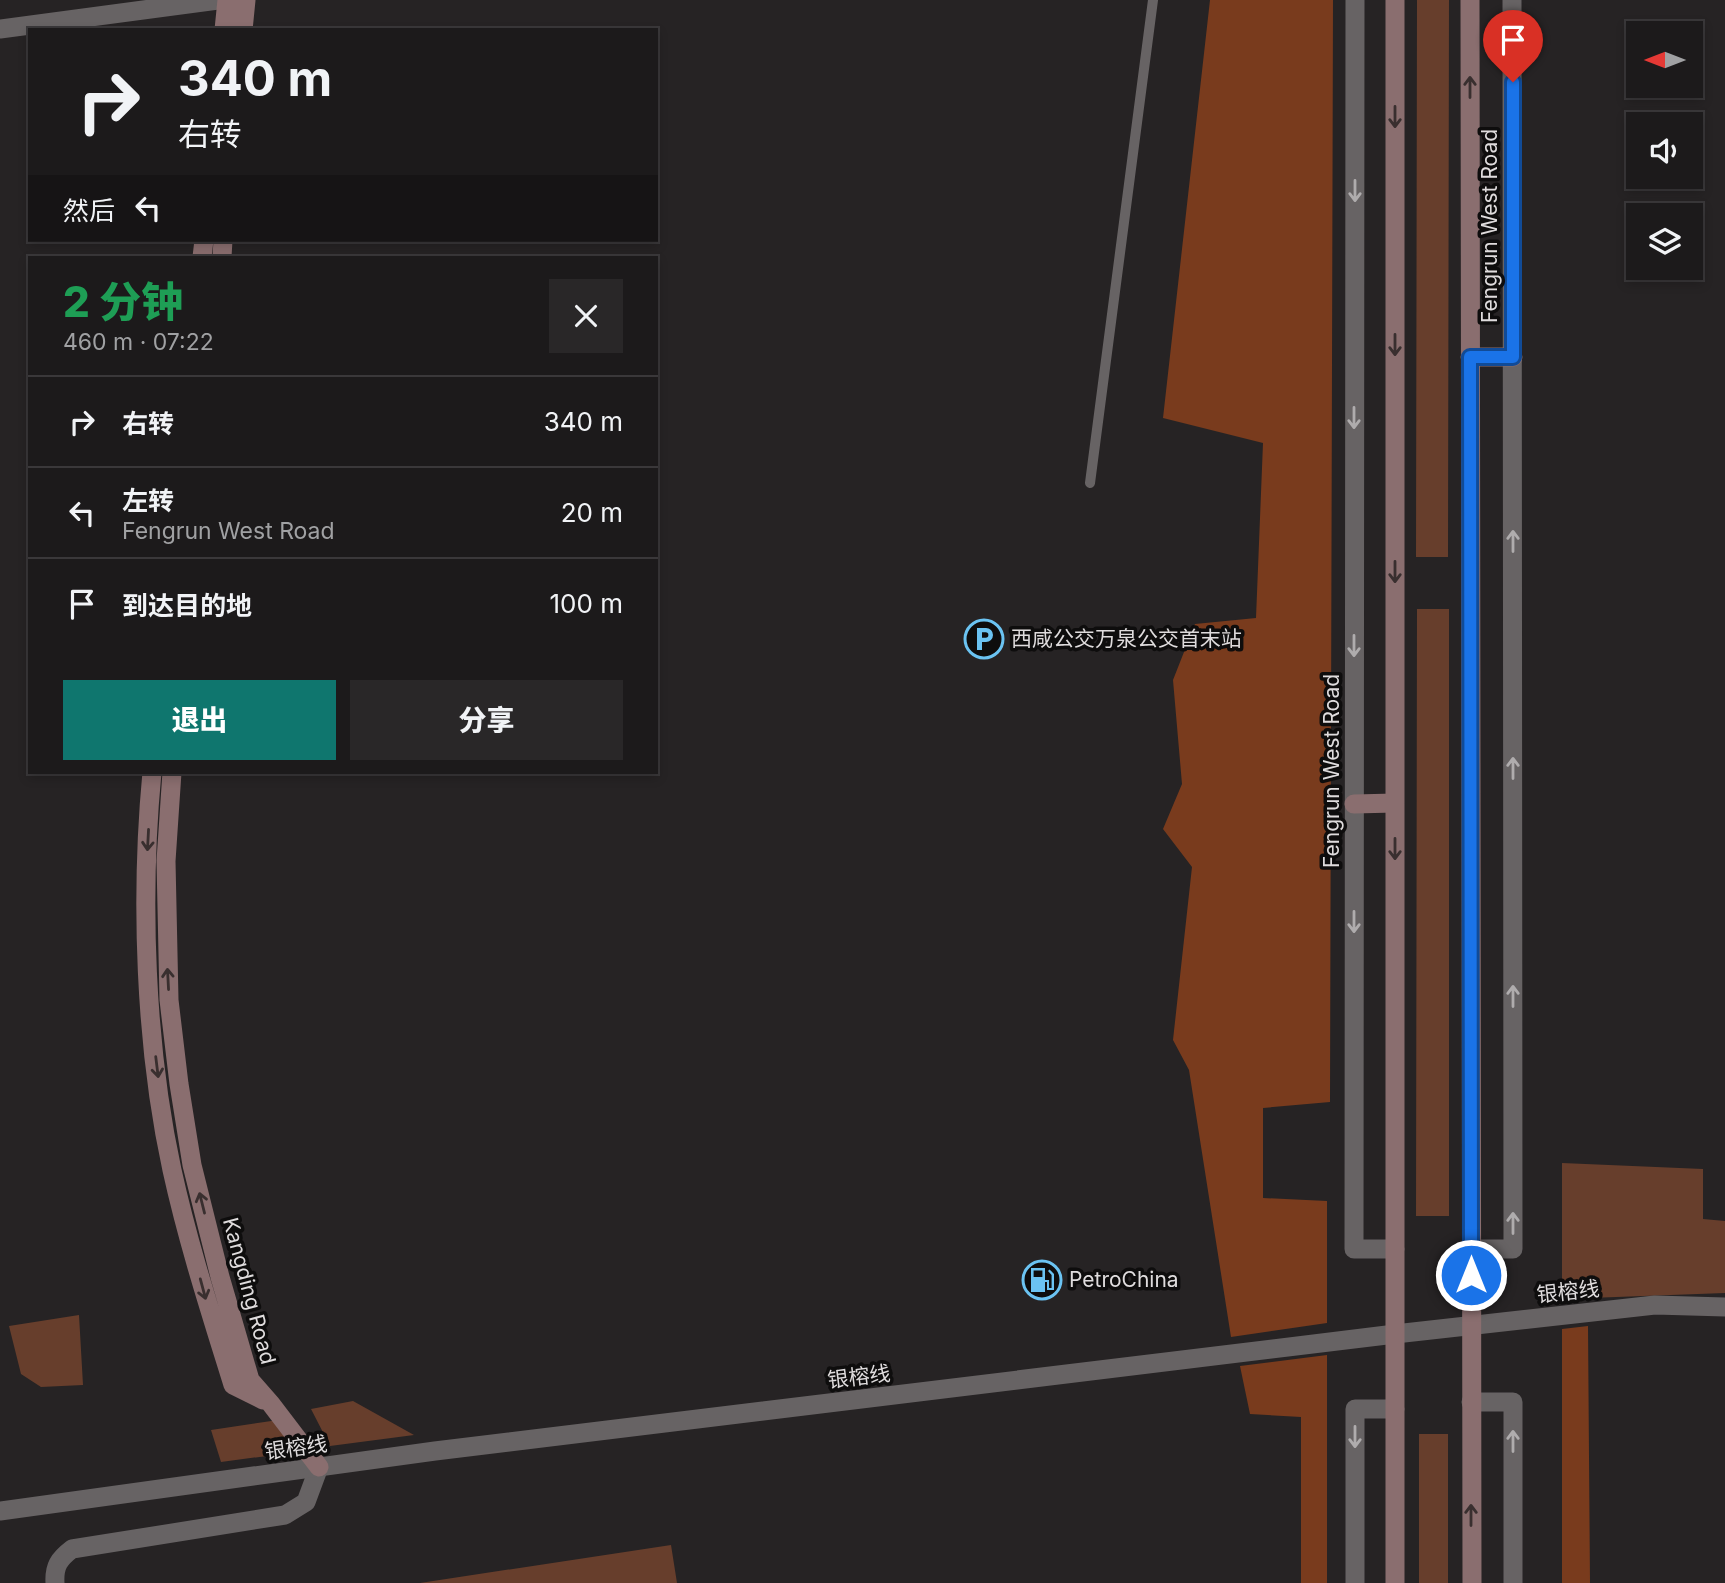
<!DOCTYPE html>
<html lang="zh">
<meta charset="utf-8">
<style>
:root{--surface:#1c1a1b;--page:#292728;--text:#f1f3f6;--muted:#a0a1a3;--line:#3a383a;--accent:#0f766e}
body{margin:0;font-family:Inter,"Noto Sans SC",sans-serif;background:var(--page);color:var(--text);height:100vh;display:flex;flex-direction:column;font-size:26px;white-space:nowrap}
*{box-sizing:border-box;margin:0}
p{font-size:23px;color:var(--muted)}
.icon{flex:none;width:38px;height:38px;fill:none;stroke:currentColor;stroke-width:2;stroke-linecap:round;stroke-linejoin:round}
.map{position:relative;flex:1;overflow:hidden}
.side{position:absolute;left:28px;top:256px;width:630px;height:518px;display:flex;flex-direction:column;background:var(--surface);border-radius:0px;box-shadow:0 4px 10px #0003,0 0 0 2px var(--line)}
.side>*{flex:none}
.banner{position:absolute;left:28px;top:28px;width:630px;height:214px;border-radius:0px;box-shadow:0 4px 10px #0003,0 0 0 2px var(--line);background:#1c1a1b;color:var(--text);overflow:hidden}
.needle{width:46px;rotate:270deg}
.fabs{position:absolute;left:1626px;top:21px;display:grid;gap:14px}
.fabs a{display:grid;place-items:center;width:77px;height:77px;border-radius:0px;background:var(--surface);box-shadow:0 4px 10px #0003,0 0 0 2px var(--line);font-size:35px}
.pin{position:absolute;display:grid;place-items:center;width:60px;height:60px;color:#fff;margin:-72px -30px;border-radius:50% 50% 50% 0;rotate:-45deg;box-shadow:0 0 7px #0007}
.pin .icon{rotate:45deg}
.me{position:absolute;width:77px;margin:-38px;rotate:0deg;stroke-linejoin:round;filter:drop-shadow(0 0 5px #0008)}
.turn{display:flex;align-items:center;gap:24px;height:147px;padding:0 35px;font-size:32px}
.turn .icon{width:91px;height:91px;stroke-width:2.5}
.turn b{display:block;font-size:49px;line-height:60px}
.then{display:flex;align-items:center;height:66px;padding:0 35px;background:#0003;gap:14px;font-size:26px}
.round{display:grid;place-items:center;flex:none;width:74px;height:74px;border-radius:0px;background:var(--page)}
.overview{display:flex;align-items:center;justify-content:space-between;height:119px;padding:0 35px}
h1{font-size:42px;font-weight:800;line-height:52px;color:#1e9e55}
.action{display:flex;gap:14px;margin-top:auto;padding:14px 35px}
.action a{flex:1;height:80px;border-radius:0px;background:var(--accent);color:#fff;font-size:28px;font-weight:800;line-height:80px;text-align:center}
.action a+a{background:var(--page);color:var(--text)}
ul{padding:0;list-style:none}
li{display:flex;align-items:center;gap:21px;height:91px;padding:0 35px;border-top:2px solid var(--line)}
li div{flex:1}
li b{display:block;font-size:26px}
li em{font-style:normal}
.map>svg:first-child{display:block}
.green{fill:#673e2c}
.forest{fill:#793b1d}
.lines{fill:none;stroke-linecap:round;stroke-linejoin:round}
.service{stroke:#676364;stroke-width:10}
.minor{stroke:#676364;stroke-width:19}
.tertiary{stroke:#676364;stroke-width:19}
.secondary{stroke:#8a6e6f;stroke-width:19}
.oneway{stroke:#392f2f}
.oneway2{stroke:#afacad}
.route-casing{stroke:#114b97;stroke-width:18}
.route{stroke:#1a73e8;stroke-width:12}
.labels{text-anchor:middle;stroke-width:7;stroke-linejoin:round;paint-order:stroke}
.street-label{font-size:21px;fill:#dfdcdd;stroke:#0e0d0d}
.poi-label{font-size:21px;fill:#dfdcdd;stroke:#0e0d0d;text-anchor:start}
</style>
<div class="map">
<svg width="1725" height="1583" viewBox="0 0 1725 1583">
<rect width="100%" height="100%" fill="#262324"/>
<path class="green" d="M1417,0H1449L1448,557H1416Z
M1417,609H1449V1216H1416Z
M1562,1163L1703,1169V1219L1725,1221V1293L1562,1299Z
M79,1315L83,1385L41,1387L21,1374L9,1326Z
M353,1401L414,1435L330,1446L311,1409Z
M285,1419L304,1451L221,1462L211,1430Z
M1419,1434H1448V1583H1419Z
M671,1545L677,1583H420Z"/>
<path class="forest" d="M1210,0H1333L1330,1102L1263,1108V1198L1327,1201V1323L1231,1337L1189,1070L1173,1040L1192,867L1163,829L1182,784L1173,680L1195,624L1256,618L1263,443L1163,418Z
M1588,1326L1590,1583H1562V1329Z
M1327,1355V1583H1301V1417L1250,1414L1240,1366Z"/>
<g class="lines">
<path class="service" d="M1090,483L1153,0"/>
<path class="minor" d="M1355,0L1354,1249H1395
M0,29L218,0
M1471,1249H1513L1512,0
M1471,1402H1513V1583
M55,1583C54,1566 59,1559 72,1549L285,1515L306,1502L319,1467
M1355,1583V1409H1395"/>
<path class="tertiary" d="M0,1511L435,1451L1395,1334L1655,1305L1725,1307"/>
<path class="secondary" d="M1395,0V1583
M1470,0L1472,1583
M224,30L227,0
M243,30L246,0
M202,257L204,240
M222,257L223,240
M1470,357H1513
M152,772C140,898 145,1046 172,1170C188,1243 211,1314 233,1385L263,1400
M172,772L166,861L169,1000L179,1084L192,1165L220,1277L250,1380L271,1404L319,1467
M1354,804L1395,803"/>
</g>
<defs><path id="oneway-shaft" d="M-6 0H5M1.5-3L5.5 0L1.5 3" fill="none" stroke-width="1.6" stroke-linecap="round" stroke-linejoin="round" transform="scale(1.75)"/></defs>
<g class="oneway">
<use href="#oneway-shaft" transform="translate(1470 87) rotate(-90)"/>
<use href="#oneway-shaft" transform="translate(1395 117) rotate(90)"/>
<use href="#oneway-shaft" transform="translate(1395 345) rotate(90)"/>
<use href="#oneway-shaft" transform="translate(1395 572) rotate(90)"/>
<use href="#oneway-shaft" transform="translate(148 840) rotate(93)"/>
<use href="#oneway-shaft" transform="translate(1395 849) rotate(90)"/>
<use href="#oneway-shaft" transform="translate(168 979) rotate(-93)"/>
<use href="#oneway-shaft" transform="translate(157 1067) rotate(83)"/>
<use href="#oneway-shaft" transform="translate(202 1203) rotate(-104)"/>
<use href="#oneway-shaft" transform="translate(203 1289) rotate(75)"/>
<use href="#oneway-shaft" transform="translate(1471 1515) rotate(-90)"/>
</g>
<g class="oneway2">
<use href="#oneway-shaft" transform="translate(1355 191) rotate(90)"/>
<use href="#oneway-shaft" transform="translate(1354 418) rotate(90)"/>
<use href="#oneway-shaft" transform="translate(1513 541) rotate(-90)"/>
<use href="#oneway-shaft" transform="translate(1354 646) rotate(90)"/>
<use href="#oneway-shaft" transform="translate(1513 768) rotate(-90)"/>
<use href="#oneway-shaft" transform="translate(1354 922) rotate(90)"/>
<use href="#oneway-shaft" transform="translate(1513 996) rotate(-90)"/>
<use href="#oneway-shaft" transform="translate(1513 1223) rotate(-90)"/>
<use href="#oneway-shaft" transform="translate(1355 1437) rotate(90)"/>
<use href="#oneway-shaft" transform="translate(1513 1441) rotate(-90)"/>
</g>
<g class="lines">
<defs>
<path id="route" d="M1471,1275L1470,357H1513V82"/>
</defs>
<use href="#route" class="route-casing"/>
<use href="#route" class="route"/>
</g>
<defs>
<symbol id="parking-ring" viewBox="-11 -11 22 22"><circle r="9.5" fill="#0e0d0d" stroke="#6bc3f2" stroke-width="1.5"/><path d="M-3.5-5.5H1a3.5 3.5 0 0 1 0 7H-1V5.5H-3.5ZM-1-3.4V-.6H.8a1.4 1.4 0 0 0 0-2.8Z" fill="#6bc3f2"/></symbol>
<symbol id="fuel-ring" viewBox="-11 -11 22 22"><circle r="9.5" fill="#0e0d0d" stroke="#6bc3f2" stroke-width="1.5"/><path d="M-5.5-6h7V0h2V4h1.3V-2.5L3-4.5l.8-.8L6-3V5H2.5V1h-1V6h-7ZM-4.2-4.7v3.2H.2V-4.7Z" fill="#6bc3f2"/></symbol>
</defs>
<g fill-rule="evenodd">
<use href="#parking-ring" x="962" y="617" width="44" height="44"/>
<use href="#fuel-ring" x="1020" y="1258" width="44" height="44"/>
</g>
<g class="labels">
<g class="street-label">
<text transform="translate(1490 226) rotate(-90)" y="7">Fengrun West Road</text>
<text transform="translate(1332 771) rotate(-90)" y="7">Fengrun West Road</text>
<text transform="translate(249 1291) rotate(75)" y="7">Kangding Road</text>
<text transform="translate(1568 1292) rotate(-6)" y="7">银榕线</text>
<text transform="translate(859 1377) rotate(-7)" y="7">银榕线</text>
<text transform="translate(296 1448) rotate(-8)" y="7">银榕线</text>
</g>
<g class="poi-label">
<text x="1011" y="646">西咸公交万泉公交首末站</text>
<text x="1069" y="1287">PetroChina</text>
</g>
</g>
</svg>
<div class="fabs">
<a><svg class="needle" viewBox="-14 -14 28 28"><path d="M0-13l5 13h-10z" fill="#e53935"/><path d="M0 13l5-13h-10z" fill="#a0a1a3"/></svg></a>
<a><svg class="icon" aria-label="sound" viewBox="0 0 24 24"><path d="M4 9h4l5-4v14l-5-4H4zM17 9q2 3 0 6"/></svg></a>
<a><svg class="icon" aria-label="layers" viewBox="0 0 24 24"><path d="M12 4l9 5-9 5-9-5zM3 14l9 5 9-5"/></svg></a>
</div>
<div class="pin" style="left:1513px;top:82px;background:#d93025"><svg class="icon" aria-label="arrive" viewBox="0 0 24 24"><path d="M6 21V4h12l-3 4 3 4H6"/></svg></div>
<svg class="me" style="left:1471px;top:1275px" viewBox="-20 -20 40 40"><circle r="17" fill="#1a73e8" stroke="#fff" stroke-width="3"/><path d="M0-11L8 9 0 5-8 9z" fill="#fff"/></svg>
<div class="banner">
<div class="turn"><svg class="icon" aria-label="right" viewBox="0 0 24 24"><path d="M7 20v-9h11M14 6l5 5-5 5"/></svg><div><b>340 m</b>右转</div></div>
<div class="then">然后<svg class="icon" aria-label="left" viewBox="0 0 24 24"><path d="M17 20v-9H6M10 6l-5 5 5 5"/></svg></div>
</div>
<section class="side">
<div class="overview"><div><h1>2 分钟</h1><p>460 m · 07:22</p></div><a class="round"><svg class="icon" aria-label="close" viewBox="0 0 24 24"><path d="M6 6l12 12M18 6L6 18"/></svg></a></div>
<ul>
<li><svg class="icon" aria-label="right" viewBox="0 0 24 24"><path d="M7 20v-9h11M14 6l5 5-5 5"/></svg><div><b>右转</b></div><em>340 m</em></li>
<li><svg class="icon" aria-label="left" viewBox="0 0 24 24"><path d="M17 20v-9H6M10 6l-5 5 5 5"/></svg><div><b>左转</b><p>Fengrun West Road</p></div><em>20 m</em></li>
<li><svg class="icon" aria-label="arrive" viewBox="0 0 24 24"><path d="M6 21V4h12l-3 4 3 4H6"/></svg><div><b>到达目的地</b></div><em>100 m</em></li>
</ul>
<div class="action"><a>退出</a><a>分享</a></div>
</section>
</div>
